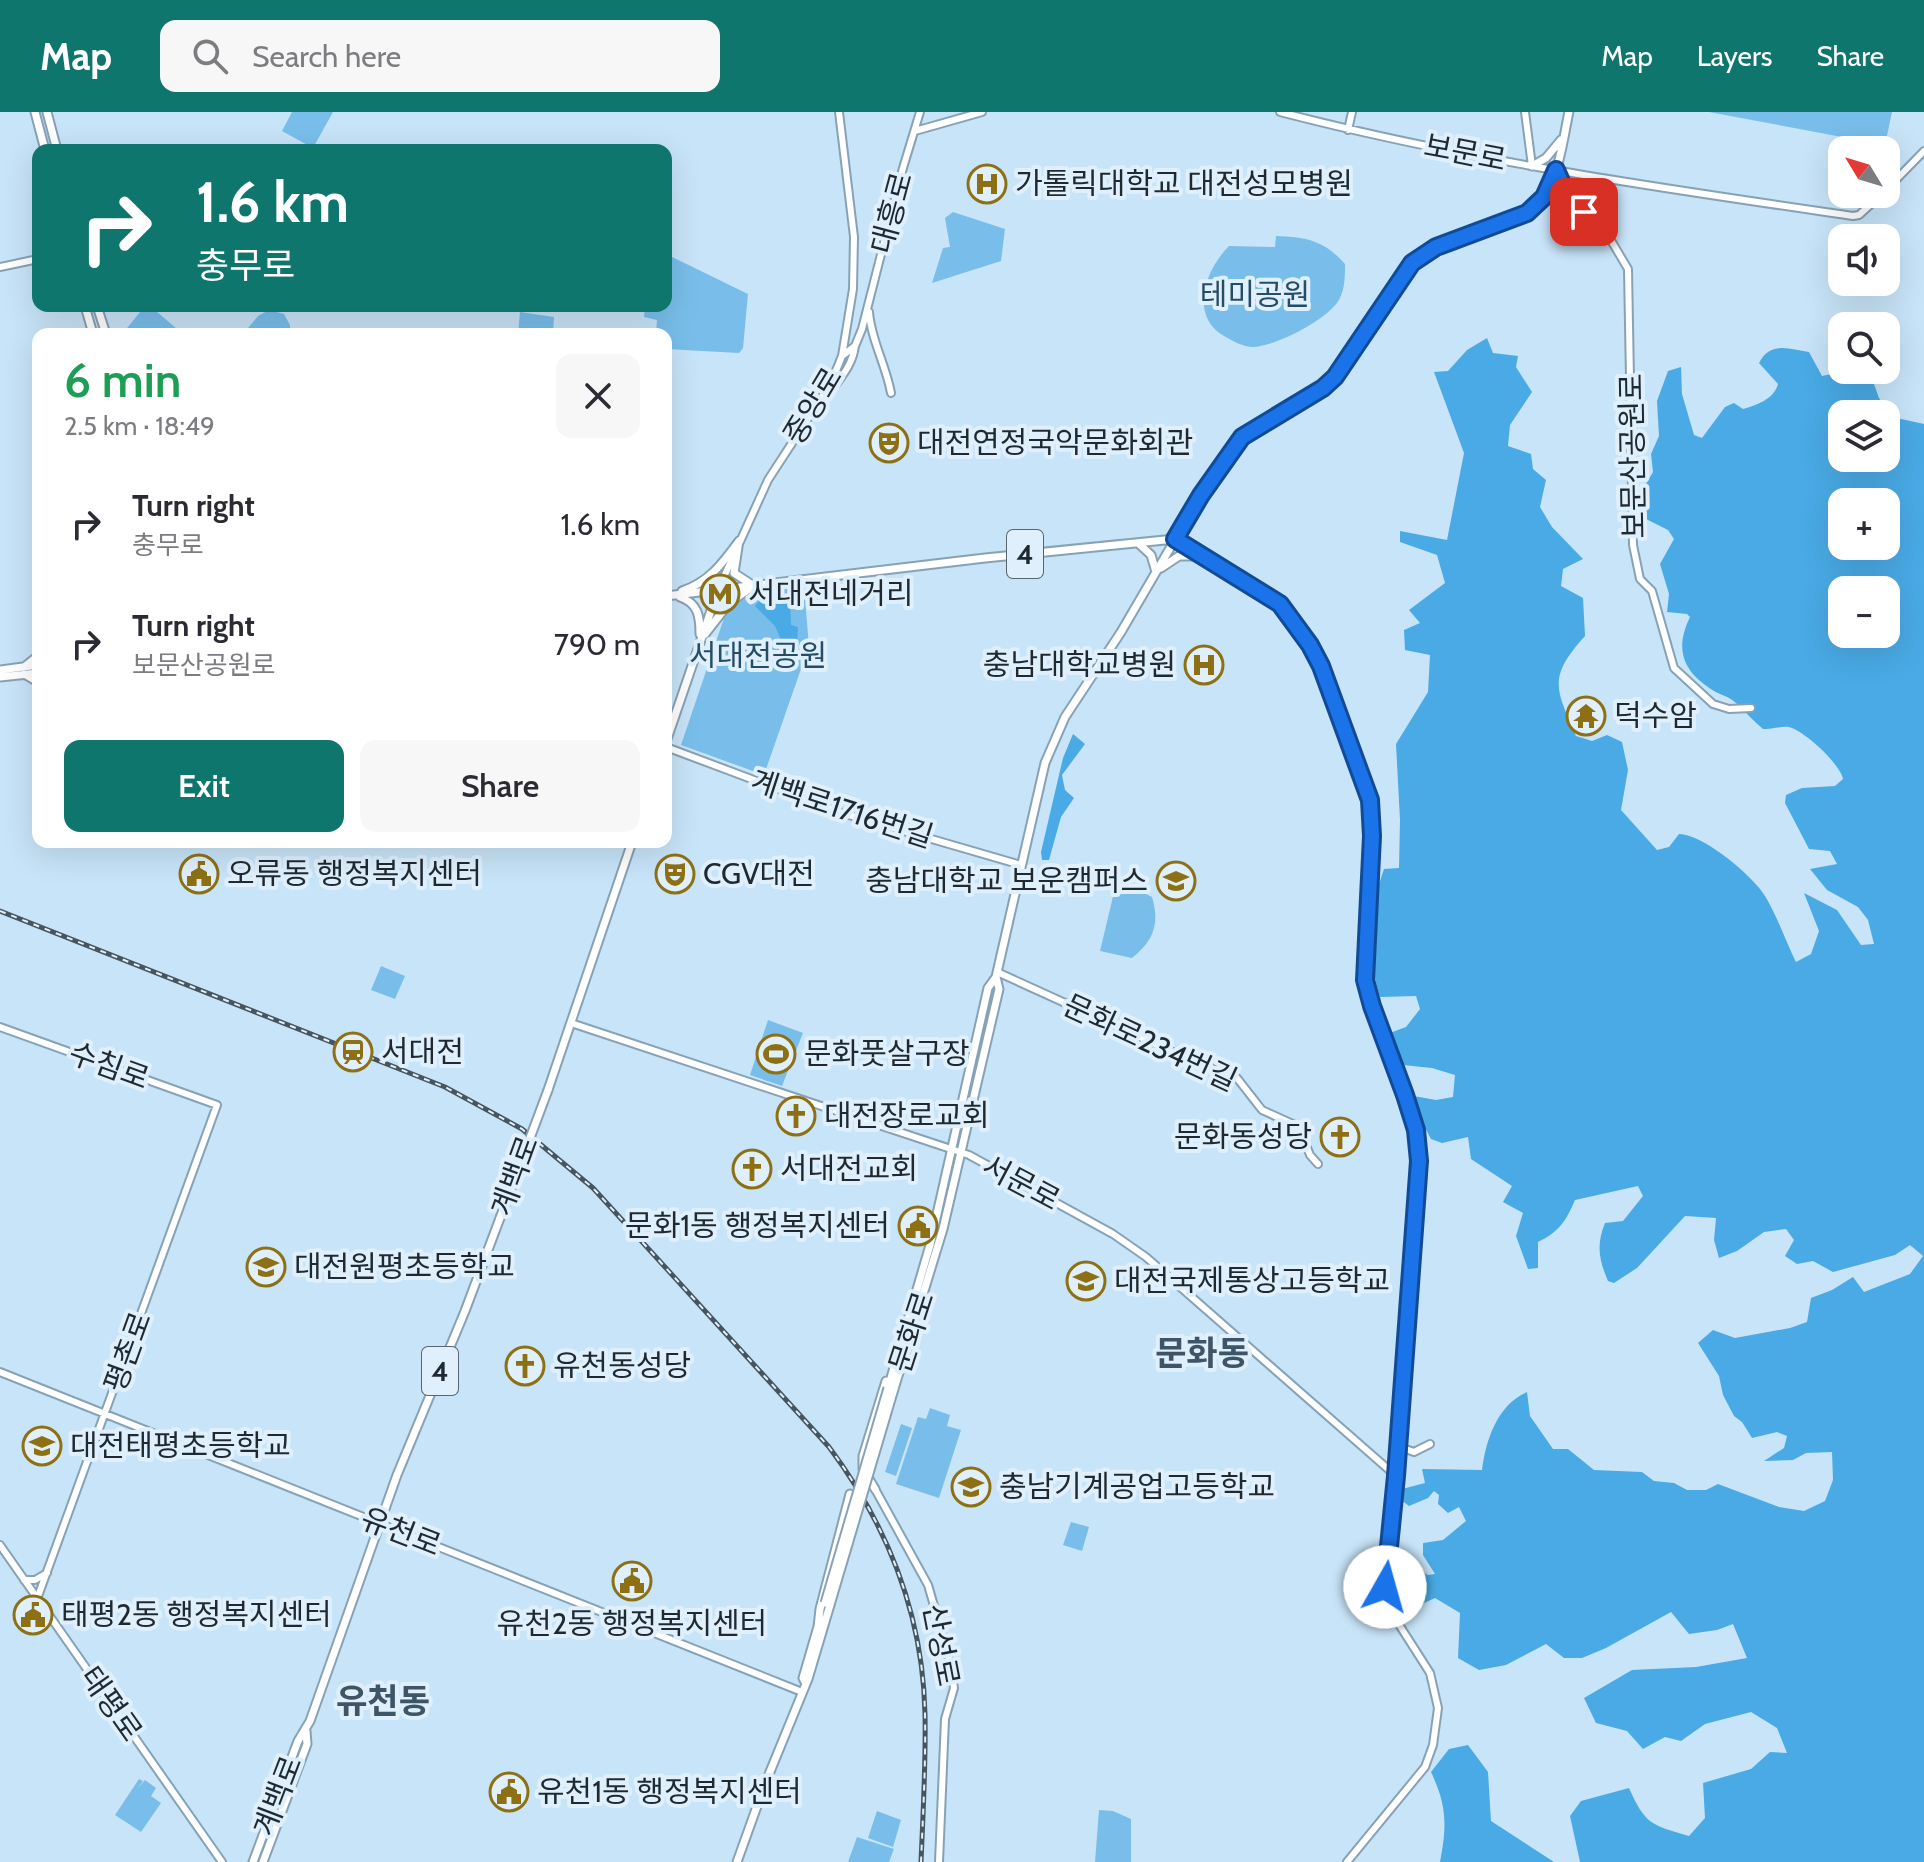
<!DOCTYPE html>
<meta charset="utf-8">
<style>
:root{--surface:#fff;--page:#f7f7f7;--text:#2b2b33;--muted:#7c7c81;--accent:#0f766e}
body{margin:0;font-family:Cabin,"Noto Sans KR",sans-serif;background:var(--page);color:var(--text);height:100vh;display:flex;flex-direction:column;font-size:30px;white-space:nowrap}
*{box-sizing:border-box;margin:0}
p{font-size:26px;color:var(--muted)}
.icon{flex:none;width:44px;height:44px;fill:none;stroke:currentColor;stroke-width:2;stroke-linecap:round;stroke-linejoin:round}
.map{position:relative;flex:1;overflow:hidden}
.sheet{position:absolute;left:32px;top:216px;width:640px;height:520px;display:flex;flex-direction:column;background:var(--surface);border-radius:16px;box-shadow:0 8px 32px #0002}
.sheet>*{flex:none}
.banner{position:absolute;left:32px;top:32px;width:640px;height:168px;border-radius:16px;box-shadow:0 8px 32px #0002;background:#0f766e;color:#fff;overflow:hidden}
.needle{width:52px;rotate:308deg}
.tools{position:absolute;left:1828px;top:24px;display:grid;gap:16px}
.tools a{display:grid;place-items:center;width:72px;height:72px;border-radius:16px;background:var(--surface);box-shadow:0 8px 32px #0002;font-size:40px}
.pin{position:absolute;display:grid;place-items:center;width:68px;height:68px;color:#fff;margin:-34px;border-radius:16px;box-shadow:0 4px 12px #0006}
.me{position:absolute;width:88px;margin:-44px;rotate:7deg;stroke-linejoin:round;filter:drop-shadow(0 0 6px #0008)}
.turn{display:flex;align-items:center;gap:28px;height:168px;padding:0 32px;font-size:36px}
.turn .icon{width:104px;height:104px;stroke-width:2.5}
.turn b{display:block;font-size:56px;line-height:68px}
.round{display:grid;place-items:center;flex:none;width:84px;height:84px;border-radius:16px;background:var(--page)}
.overview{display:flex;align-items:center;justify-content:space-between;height:136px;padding:0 32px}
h1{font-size:48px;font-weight:600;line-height:60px;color:#1e9e55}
.primary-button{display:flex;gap:16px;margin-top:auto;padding:16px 32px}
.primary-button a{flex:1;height:92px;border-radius:16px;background:var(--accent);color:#fff;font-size:32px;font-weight:600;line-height:92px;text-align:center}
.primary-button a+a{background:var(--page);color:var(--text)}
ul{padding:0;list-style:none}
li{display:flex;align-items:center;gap:24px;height:120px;padding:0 32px}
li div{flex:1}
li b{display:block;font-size:30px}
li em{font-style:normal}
header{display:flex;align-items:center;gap:48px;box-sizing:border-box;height:112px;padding:0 40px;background:var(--accent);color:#fff}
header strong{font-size:38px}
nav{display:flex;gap:44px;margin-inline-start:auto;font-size:28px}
.search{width:560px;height:72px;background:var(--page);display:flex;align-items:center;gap:20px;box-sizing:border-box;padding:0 28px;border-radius:16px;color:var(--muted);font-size:30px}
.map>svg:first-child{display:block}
.green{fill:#79beeb}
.forest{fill:#49aae5;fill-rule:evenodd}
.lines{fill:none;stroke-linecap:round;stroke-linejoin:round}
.secondary-casing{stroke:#87a2b5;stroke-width:10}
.primary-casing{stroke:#87a2b5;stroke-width:11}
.secondary{stroke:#fff;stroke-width:6}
.primary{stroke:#fff;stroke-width:7}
.rail-casing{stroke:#465560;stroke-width:5}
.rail{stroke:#dff0fc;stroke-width:2;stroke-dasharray:6;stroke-linecap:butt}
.primary-bridge-casing{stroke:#87a2b5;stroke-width:11;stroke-linecap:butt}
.primary-bridge{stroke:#fff;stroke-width:7}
.route-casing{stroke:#114b97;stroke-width:20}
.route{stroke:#1a73e8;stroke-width:14}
.labels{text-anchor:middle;stroke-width:8;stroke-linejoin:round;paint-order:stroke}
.shield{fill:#dff0fc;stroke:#58656e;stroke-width:2}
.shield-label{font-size:28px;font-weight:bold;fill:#1e2931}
.street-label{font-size:30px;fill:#1e2931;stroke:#dff0fc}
.poi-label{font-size:30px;fill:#1e2931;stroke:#dff0fc;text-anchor:start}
.park-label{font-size:30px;fill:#264d67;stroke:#dff0fc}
.quarter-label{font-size:34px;font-weight:bold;fill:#3d5566;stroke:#dff0fc}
</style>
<header>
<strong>Map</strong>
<div class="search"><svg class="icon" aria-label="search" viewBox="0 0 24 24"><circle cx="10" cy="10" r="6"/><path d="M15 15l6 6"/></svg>Search here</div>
<nav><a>Map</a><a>Layers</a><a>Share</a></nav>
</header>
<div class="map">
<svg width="1924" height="1750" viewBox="0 0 1924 1750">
<rect width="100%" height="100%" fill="#c8e4f8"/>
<path class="green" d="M292,0H333L313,36L282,19Z
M1709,0H1892L1885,33Z
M953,100L1005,117L1001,149L932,171L943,136L950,135L945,106Z
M1276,124C1307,125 1325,129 1345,152C1345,164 1345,177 1339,188C1327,208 1276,234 1253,235C1243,235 1233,229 1224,224C1189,204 1205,158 1229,134L1275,135Z
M666,142L748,182L743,236L739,241L666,237V222H656L657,208L644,205L645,194H666Z
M145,194H150L183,222H125L123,221Z
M269,198L284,202L290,213V222H243L258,204Z
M520,200L554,205L553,222H518Z
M804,475L809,534L764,663L681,633L724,506L740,487L754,480Z
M1115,776H1134L1152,785C1160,811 1154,829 1132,846L1100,839Z
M381,854L405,864L395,887L371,878Z
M768,908L803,921L782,974L750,963Z
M930,1296L950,1303L947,1314L961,1318L939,1386L896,1372L918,1305L926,1307Z
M901,1312L912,1316L896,1364L885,1360Z
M1071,1410L1089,1415L1082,1439L1063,1433Z
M139,1667L143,1669L138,1676L145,1668L156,1676L151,1684L161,1691L141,1720L115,1703Z
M1099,1698L1113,1699L1131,1707V1750H1095Z
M877,1699L901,1708L893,1735L868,1726Z
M857,1725L894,1737L889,1750H848Z"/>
<path class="forest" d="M1487,226L1493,241L1518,244L1516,255L1532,280L1510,313L1508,334L1531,342L1533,357L1546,368L1540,395L1552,415L1583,447L1563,457L1561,474L1583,486L1585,524C1547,566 1556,577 1576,624L1592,629L1607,623L1622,630L1628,658L1621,698L1657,738L1669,735L1679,722C1703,723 1745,758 1760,777C1773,793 1786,830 1796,850L1811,842L1819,819L1804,781L1837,798L1861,833L1874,832L1868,808L1858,795L1827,778L1810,757L1837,752L1830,739L1809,737L1785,691L1786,683L1802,676L1835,674L1843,667C1840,652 1805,619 1789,615C1782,614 1771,617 1763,617C1753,609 1746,600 1736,591C1730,585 1721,583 1714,579C1683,560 1674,538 1690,505L1687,502L1667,500L1669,482L1660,452L1674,427L1668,418L1646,407L1642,392L1646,372L1653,360L1651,342L1659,324L1657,289L1668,259L1681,255L1682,282L1694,323L1702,326L1725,295L1734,291L1743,297C1757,293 1774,287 1778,272L1759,251C1770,229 1789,237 1809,240L1822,264L1850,258H1869L1879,286L1892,305L1924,312V1750H1580L1570,1704L1581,1689L1629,1676C1645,1712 1651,1713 1689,1724L1705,1706L1703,1671L1751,1657L1770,1640L1787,1641L1777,1616L1751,1600L1705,1612L1681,1629L1665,1625L1643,1637L1627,1619L1596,1611L1584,1586L1632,1558L1696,1555L1747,1546L1733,1512L1717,1518L1689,1522L1671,1500L1606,1536L1582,1546H1564L1546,1532L1506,1553L1479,1558L1458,1546L1460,1501L1435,1486L1422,1492L1413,1503L1411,1491L1414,1483L1403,1474L1392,1477L1393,1465L1406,1453L1428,1463L1435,1462L1423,1443V1431L1443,1428L1466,1409L1459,1395L1448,1401L1438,1392L1439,1383L1434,1379L1428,1386L1409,1394L1401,1388L1402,1377L1425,1371L1422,1357L1482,1358C1486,1328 1497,1293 1527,1280L1530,1304L1553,1337H1568L1594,1358L1642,1360L1654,1369L1674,1371L1687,1378H1706L1718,1372L1779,1395L1804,1399L1825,1389L1833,1368L1832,1340L1806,1341L1793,1348L1764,1349L1784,1336L1787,1324L1777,1320L1752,1326L1742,1310L1734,1304L1723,1283L1719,1264L1698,1231L1713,1218L1735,1226L1790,1216L1807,1210L1811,1186L1832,1178L1853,1165L1864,1180L1910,1162L1923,1144L1910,1133L1895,1143L1833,1160L1813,1149L1797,1152L1785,1144L1794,1128L1786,1117L1764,1120L1737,1139L1719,1146L1714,1128L1716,1106L1685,1104L1637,1156L1614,1171L1608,1169C1599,1148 1596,1133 1605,1111L1623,1109L1643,1084L1638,1074L1575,1088C1566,1109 1559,1120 1538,1130V1156L1528,1157L1516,1124L1523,1101L1503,1090L1512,1074L1471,1047L1468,1025L1442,1031L1431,1027L1408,983L1436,988L1453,985L1455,963L1432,956L1403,953L1387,922L1406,915L1420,897L1416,884L1380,885C1367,846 1370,795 1384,757L1399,756L1400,708L1396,632L1428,580L1430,543L1405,538L1404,518L1420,511L1409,498L1445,471L1437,443L1400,430V419L1447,428L1464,341L1434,260L1448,259L1467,238ZM1842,302H1886V346H1842ZM1842,390H1886V434H1842ZM1842,478H1886V522H1842Z
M761,487H790L791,513L798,515L797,533L782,530L775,514L755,494Z
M1073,622L1085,632L1062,663L1065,678L1074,686L1061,705L1049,748H1042L1041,740L1063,646Z
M1468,1633L1488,1660L1491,1709L1554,1750H1440C1447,1713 1447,1694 1431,1660L1449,1637Z"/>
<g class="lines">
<defs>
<path id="secondary" d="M1280,0C1468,49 1661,76 1853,104L1859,103L1882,82
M1525,0L1532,54
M1348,18L1352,0
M915,19L982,0
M1556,58L1566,81L1612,130L1628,157L1633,433L1640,467L1652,479L1674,556L1713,592L1729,597L1751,596
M1886,78L1924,39
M0,155L38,147
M869,200C871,228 886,253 891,281
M842,244L855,234L862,217L903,56L920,0
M831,271H837C846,259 853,249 855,234
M1175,427L1187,437L1280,492L1310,533L1321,554L1370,688L1372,724L1365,868L1416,1018L1419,1049L1417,1096L1396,1364L1385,1475L1391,1500L1430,1561L1438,1596L1433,1633L1425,1655L1347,1750
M718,478L768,368L831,271L842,244L853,177L854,125L839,0
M666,635L842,701L1021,753
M997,860L1186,946L1237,966L1262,998L1295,1013L1302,1023L1310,1043L1318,1052
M571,911L969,1043L1113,1122L1146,1145L1396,1364
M0,915L217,993L37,1487
M0,1260L802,1580
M1397,1334L1414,1340L1430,1332
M875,1377L928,1473L948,1542L954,1576L945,1607L939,1750
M0,1433L222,1750
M24,1468H35L47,1461"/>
<path id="primary" d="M35,0L45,38
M47,0L57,38
M1532,54L1546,46L1561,28
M85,194L93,222
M97,194L106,222
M1138,431L1151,443L1156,460
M738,435L734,461L754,474
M1161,456L1179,444H1199
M682,479C709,470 722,452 739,429
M666,484L985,446L1175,427
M680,485C698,491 700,504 700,522
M705,522L730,490L749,477
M24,555L38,544
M0,558L38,553
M26,563L38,570
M0,565L38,561
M666,630L718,478
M548,978L632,730
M888,1276L930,1133L988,876L996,865
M894,1277L943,1117L999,877L996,865L1045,651L1065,605L1121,520L1197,390L1242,325L1323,276L1335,265L1405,160L1421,143L1523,103C1559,83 1561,35 1569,0
M875,1377L863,1357V1344L886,1269
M818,1515L820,1497L850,1382
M805,1570L803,1566L819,1511
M253,1750L298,1629L310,1609L397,1363L465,1199L500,1106
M263,1750L307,1632L306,1619
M737,1750L765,1672L808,1567L830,1493"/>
</defs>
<use href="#secondary" class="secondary-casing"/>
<use href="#primary" class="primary-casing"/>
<use href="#secondary" class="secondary"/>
<use href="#primary" class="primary"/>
<defs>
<path id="rail" d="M0,799L445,975L522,1017L593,1076L829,1335C888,1414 923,1503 925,1602C926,1651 923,1701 921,1750"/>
</defs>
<use href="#rail" class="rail-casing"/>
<use href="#rail" class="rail"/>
<defs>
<path id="primary-bridge" d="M500,1106L548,978
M825,1491L888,1276
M830,1493L894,1277"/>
</defs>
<use href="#primary-bridge" class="primary-bridge-casing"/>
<use href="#primary-bridge" class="primary-bridge"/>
</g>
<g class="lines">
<defs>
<path id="route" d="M1385,1475L1396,1364L1419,1049L1416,1018L1405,983L1372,894L1365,868L1372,724L1370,688L1321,554L1310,533L1280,492L1175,427L1201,383L1242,325L1323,276L1335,265L1412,151L1436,135L1527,101L1544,85L1556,58L1566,81L1584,100"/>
</defs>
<use href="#route" class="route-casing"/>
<use href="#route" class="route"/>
</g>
<defs>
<symbol id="hospital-ring" viewBox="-11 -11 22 22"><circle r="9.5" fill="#dff0fc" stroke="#8e7014" stroke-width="1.5"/><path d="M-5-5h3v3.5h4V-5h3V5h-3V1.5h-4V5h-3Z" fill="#8e7014"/></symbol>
<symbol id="theatre-ring" viewBox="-11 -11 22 22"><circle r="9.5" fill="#dff0fc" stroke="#8e7014" stroke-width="1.5"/><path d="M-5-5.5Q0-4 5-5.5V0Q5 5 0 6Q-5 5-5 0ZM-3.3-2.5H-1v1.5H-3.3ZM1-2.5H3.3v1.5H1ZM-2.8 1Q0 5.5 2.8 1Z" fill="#8e7014"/></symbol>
<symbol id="metro-ring" viewBox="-11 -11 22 22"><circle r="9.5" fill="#dff0fc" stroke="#8e7014" stroke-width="1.5"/><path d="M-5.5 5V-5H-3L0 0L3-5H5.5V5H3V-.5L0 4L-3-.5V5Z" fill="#8e7014"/></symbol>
<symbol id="temple-ring" viewBox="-11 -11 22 22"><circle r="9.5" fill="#dff0fc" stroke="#8e7014" stroke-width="1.5"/><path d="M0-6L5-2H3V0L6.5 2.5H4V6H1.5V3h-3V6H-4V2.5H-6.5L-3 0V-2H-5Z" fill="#8e7014"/></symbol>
<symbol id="civic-ring" viewBox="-11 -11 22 22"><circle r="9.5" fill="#dff0fc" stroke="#8e7014" stroke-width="1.5"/><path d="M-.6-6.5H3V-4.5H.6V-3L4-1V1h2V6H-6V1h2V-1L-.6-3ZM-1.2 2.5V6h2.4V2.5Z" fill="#8e7014"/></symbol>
<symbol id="university-ring" viewBox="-11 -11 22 22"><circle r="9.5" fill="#dff0fc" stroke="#8e7014" stroke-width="1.5"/><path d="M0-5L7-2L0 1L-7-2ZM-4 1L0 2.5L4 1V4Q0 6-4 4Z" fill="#8e7014"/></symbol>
<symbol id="station-ring" viewBox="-11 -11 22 22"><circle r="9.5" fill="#dff0fc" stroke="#8e7014" stroke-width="1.5"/><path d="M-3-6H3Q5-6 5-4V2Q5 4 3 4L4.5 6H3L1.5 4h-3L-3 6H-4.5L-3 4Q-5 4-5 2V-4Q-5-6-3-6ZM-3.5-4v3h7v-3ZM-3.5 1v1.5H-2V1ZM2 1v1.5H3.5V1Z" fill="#8e7014"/></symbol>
<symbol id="stadium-ring" viewBox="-11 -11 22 22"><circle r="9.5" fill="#dff0fc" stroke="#8e7014" stroke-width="1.5"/><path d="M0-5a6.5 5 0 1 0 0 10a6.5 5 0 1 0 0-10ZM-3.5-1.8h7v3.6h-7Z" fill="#8e7014"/></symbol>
<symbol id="church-ring" viewBox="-11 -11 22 22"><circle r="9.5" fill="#dff0fc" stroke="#8e7014" stroke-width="1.5"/><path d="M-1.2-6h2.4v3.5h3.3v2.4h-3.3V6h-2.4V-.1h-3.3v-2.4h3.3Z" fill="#8e7014"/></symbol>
<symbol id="school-ring" viewBox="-11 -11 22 22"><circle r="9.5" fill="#dff0fc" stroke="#8e7014" stroke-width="1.5"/><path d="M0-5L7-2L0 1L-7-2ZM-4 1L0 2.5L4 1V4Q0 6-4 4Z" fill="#8e7014"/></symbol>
</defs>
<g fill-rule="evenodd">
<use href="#hospital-ring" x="965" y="50" width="44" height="44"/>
<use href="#theatre-ring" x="867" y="309" width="44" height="44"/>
<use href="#metro-ring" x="698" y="460" width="44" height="44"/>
<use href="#hospital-ring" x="1182" y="531" width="44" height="44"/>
<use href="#temple-ring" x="1564" y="582" width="44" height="44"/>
<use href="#civic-ring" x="177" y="740" width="44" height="44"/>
<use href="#theatre-ring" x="653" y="740" width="44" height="44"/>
<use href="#university-ring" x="1154" y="747" width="44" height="44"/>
<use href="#station-ring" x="331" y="918" width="44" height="44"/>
<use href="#stadium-ring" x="754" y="920" width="44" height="44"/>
<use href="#church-ring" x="774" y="982" width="44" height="44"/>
<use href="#church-ring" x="1318" y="1003" width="44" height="44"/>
<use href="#church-ring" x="730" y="1035" width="44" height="44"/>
<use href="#civic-ring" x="896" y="1092" width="44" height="44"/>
<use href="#school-ring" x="244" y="1133" width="44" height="44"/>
<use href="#school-ring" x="1064" y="1147" width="44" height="44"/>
<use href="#church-ring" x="503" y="1232" width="44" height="44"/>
<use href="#school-ring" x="20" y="1312" width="44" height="44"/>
<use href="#school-ring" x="949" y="1353" width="44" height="44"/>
<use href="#civic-ring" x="610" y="1447" width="44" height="44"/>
<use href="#civic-ring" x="11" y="1481" width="44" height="44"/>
<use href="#civic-ring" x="487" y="1658" width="44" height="44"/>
</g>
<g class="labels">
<g class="shield">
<rect x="1007" y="418" width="36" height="48" rx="6"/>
<rect x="422" y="1235" width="36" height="48" rx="6"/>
</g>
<g class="shield-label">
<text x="1025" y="452">4</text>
<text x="440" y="1269">4</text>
</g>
<g class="street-label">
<text transform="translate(1465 41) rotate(11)" y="10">보문로</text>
<text transform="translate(892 101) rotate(-75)" y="10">대흥로</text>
<text transform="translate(813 294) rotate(-59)" y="10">중앙로</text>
<text transform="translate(1633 344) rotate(-91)" y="10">보문산공원로</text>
<text transform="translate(842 697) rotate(18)" y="10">계백로1716번길</text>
<text transform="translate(1150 931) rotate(25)" y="10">문화로234번길</text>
<text transform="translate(109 954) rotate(20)" y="10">수침로</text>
<text transform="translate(515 1064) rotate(-70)" y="10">계백로</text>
<text transform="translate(1021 1071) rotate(28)" y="10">서문로</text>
<text transform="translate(912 1220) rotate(-72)" y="10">문화로</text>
<text transform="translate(128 1240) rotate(-70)" y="10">평촌로</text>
<text transform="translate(401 1420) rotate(21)" y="10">유천로</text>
<text transform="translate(941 1533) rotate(79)" y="10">산성로</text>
<text transform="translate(111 1592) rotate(55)" y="10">태평로</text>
<text transform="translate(278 1684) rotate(-69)" y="10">계백로</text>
</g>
<g class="poi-label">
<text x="1015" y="82">가톨릭대학교 대전성모병원</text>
<text x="917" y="341">대전연정국악문화회관</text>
<text x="748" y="492">서대전네거리</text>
<text x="1176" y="563" text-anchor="end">충남대학교병원</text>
<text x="1614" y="614">덕수암</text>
<text x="227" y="772">오류동 행정복지센터</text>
<text x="703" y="772">CGV대전</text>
<text x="1148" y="779" text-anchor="end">충남대학교 보운캠퍼스</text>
<text x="381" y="950">서대전</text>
<text x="804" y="952">문화풋살구장</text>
<text x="824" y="1014">대전장로교회</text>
<text x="1312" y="1035" text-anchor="end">문화동성당</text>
<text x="780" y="1067">서대전교회</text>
<text x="890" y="1124" text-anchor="end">문화1동 행정복지센터</text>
<text x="294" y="1165">대전원평초등학교</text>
<text x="1114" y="1179">대전국제통상고등학교</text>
<text x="553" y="1264">유천동성당</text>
<text x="70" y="1344">대전태평초등학교</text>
<text x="999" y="1385">충남기계공업고등학교</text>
<text x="61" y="1513">태평2동 행정복지센터</text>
<text x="632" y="1522" text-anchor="middle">유천2동 행정복지센터</text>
<text x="537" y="1690">유천1동 행정복지센터</text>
</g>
<g class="park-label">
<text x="1255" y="193">테미공원</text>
<text x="758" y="554">서대전공원</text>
</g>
<g class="quarter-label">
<text x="1202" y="1253">문화동</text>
<text x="383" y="1601">유천동</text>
</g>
</g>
</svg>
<div class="tools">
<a><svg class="needle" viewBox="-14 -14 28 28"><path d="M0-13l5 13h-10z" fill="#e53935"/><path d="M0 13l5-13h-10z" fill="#7c7c81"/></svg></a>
<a><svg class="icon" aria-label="sound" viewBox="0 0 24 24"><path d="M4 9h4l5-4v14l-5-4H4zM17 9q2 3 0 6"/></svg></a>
<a><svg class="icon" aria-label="search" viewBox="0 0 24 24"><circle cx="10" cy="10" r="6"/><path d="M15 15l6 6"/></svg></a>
<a><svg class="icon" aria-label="layers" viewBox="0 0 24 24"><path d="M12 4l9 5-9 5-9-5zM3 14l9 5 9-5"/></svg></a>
<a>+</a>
<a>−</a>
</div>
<div class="pin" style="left:1584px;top:100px;background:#d93025"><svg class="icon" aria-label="arrive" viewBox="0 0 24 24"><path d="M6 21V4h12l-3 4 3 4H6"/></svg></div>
<svg class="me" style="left:1385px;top:1475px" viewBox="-20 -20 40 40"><circle r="19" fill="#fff"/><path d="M0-13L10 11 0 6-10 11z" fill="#1a73e8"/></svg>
<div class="banner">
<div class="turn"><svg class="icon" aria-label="right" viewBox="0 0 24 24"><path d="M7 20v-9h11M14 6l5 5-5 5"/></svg><div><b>1.6 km</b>충무로</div></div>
</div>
<section class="sheet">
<div class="overview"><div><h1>6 min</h1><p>2.5 km · 18:49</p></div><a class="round"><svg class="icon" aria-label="close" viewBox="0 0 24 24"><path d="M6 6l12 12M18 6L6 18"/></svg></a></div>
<ul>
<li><svg class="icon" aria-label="right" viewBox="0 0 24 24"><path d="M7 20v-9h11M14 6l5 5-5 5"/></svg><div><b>Turn right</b><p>충무로</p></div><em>1.6 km</em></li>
<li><svg class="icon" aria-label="right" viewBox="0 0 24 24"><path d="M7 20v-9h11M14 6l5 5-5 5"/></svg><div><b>Turn right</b><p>보문산공원로</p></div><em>790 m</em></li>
</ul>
<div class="primary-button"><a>Exit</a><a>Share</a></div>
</section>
</div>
